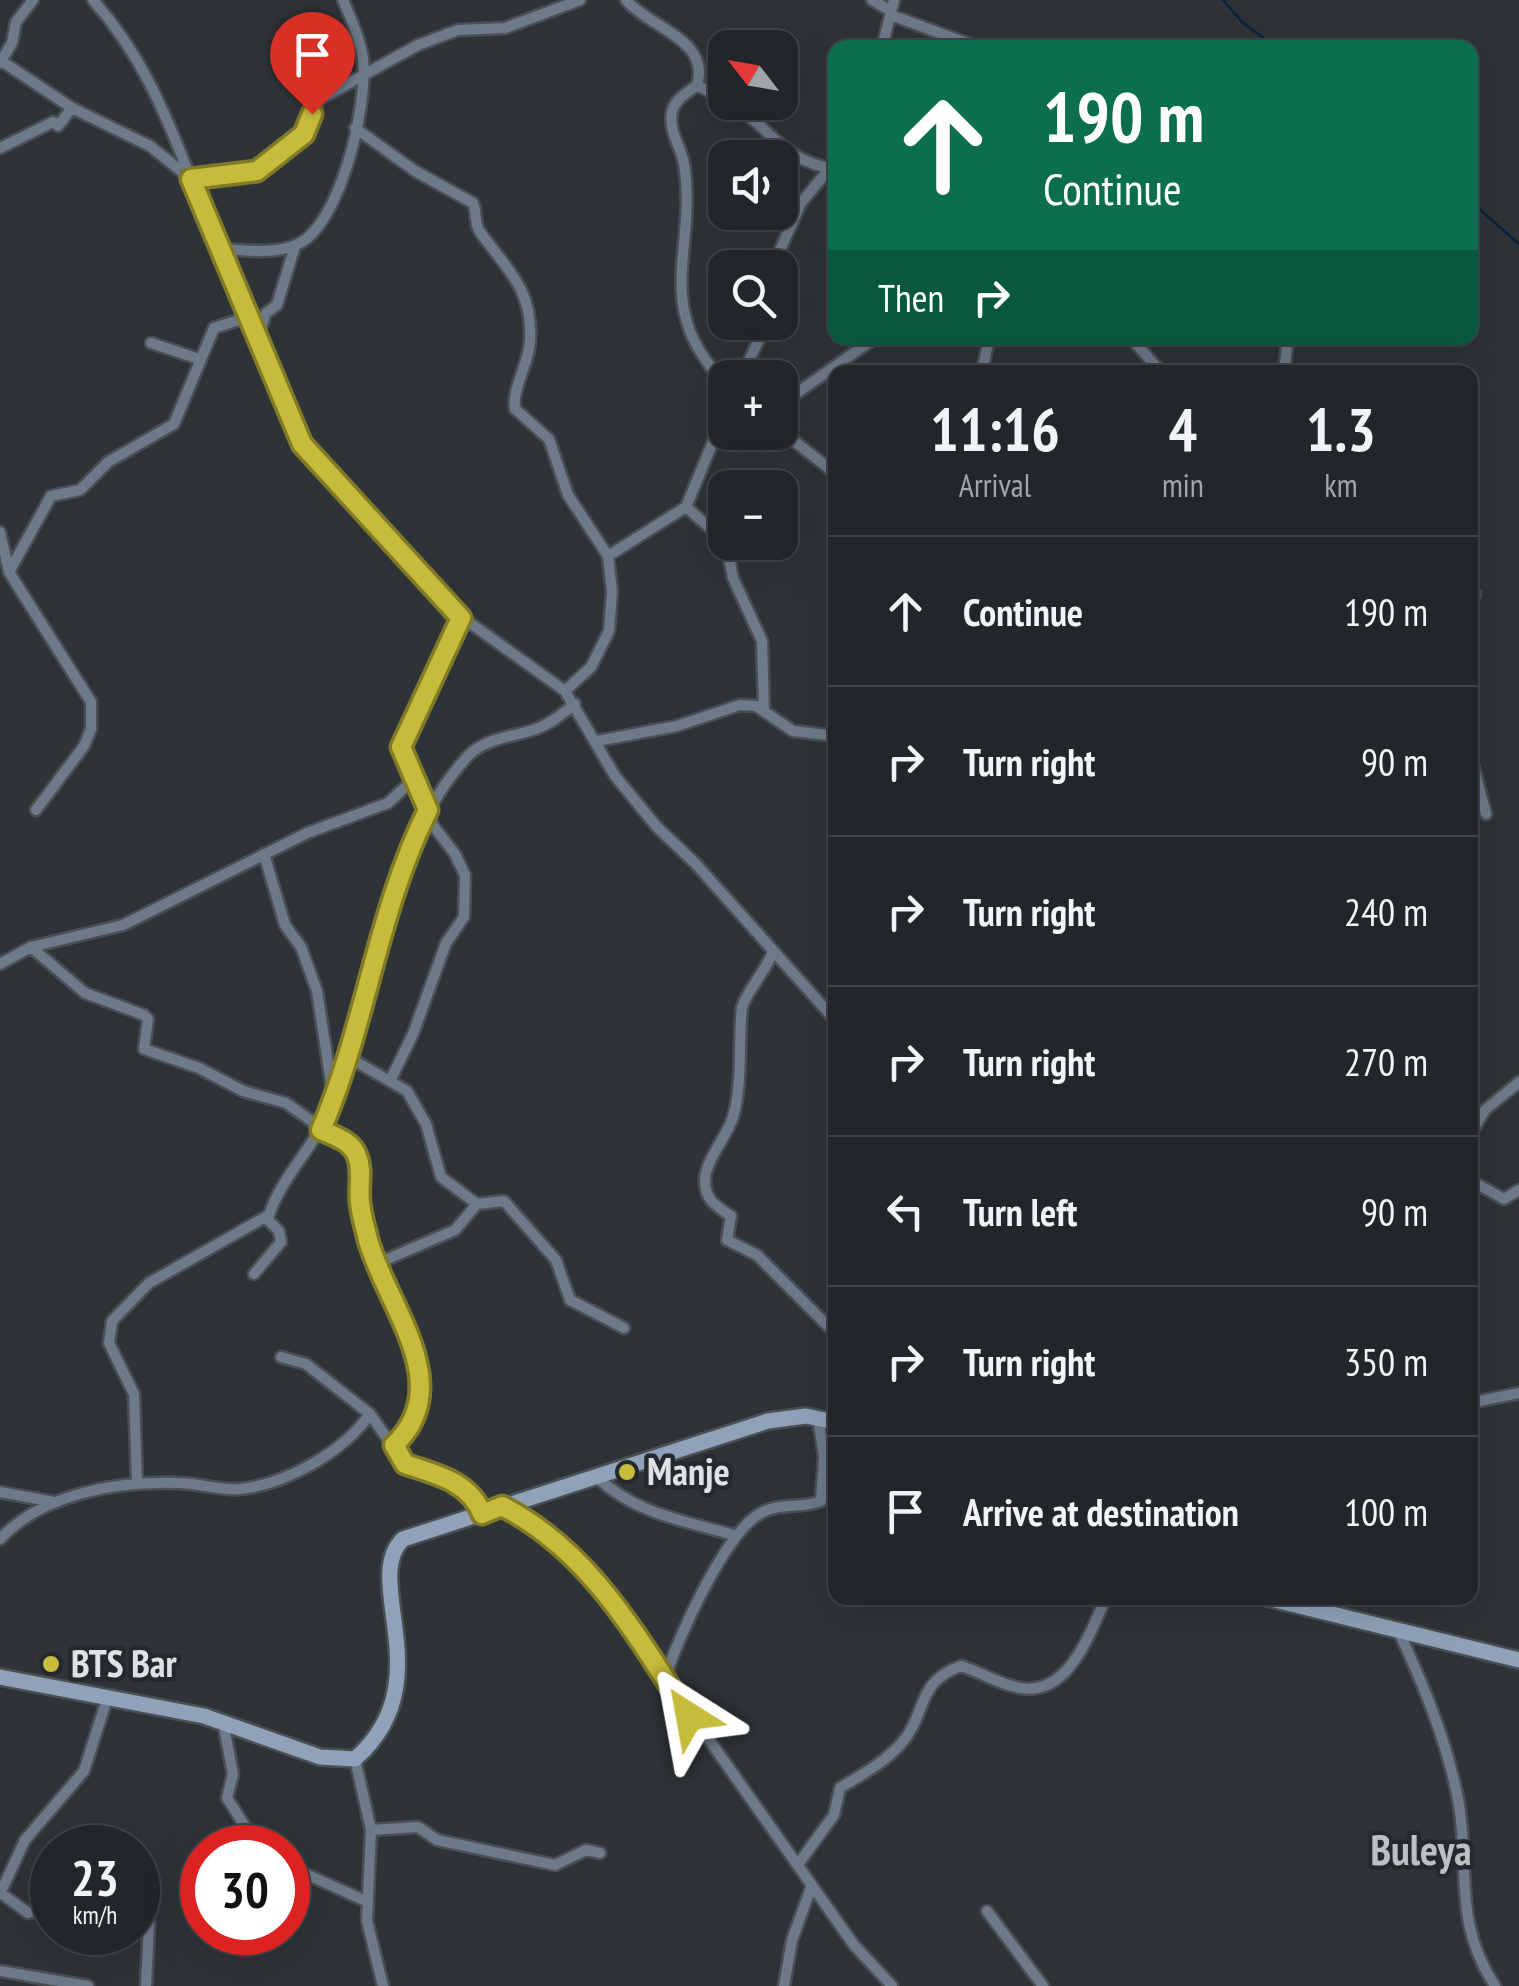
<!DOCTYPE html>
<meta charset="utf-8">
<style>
:root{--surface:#22262a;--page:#2a2e32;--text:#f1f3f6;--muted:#a2a5a8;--line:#3f4347}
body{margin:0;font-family:"PT Sans Narrow",sans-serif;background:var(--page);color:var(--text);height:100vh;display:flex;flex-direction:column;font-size:38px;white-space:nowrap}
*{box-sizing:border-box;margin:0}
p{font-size:32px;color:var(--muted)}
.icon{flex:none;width:55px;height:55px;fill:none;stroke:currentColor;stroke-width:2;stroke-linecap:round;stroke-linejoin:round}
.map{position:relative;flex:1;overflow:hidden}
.panel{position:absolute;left:828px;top:365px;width:650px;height:1240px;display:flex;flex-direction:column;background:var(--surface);border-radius:20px;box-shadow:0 10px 40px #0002,0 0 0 2px var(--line)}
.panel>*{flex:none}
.hud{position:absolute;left:828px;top:40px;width:650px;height:305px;border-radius:20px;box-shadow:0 10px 40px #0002,0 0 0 2px var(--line);background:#0b6e4f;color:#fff;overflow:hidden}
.needle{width:65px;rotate:301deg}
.fabs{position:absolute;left:708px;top:30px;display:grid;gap:20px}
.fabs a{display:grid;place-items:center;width:90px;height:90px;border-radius:20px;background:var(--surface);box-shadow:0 10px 40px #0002,0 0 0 2px var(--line);font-size:50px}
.speed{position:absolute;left:30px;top:1825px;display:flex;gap:20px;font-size:50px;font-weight:700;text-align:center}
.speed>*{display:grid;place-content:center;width:130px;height:130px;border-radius:50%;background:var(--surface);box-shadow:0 10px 40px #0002,0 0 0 2px var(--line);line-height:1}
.speed small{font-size:25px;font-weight:400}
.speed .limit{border:15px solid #d22;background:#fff;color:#111}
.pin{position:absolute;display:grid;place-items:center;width:85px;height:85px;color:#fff;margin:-102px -42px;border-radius:50% 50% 50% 0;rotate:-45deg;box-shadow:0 0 10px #0007}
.pin .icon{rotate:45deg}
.me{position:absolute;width:110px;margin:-55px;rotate:326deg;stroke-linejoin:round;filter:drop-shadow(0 0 8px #0008)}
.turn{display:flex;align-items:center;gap:35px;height:210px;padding:0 50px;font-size:45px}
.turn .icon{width:130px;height:130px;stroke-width:2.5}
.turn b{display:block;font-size:70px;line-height:85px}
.then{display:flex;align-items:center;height:95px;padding:0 50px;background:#0003;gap:20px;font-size:38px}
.eta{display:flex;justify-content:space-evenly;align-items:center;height:170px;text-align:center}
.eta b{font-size:60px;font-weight:600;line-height:70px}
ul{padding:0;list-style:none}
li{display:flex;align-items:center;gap:30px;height:150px;padding:0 50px;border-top:2px solid var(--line)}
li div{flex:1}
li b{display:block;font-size:38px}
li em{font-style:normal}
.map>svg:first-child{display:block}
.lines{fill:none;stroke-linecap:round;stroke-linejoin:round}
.stream{stroke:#0a223d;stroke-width:2.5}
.street-casing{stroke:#4a4f54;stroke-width:15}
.secondary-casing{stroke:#4a4f54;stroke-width:20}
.street{stroke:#6e7a89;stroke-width:10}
.secondary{stroke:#8fa2b9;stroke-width:15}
.street-bridge-casing{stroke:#4a4f54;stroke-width:15;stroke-linecap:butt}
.street-bridge{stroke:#6e7a89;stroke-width:10}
.route-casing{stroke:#817a26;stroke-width:25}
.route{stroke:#c7bb3b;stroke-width:18}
.poi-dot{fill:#c7bb3b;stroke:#25292e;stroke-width:4}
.labels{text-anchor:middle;stroke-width:9;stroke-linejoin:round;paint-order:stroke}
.poi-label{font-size:38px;font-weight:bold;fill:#dfe1e5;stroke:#25292e;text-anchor:start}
.quarter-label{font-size:42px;font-weight:bold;fill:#bbc0c7;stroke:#25292e}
</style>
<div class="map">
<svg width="1519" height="1986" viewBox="0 0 1519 1986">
<rect width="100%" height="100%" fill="#2e3338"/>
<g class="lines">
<path class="stream" d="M1223,0L1242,22L1277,48
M1470,201L1519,244"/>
<defs>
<path id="street" d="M93,0C139,52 162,105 187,169
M626,0C650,28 711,40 697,85C687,93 675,99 672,112C668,130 681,147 684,164C698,248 650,307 725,383
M872,0L891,11
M891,15L980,48
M882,48L894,0
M0,60L72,108L150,146L191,179L257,171L305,134L320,99L418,45L458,30L505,28L580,0
M0,63L12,43L16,22L33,0
M697,85L725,100
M730,102C770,127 783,162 835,169
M355,128L415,171L473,203C477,212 474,223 480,232C507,270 533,288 530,341C529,364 512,387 515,409L549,439L568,495L608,556L612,592L609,631L591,667L565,691
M0,148L53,122L58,126L72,108
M190,178L302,444L452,610L565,691L615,776L657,827L695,863L835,1020
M221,249C246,250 275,255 298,244C341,224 368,104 363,59C360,39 351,19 343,0
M772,268L801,203L835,162
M1131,338L1161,372
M257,340L266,313L277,305L295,246
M151,343L199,359
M982,372L989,338
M1284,372L1288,338
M741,378L767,322
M780,405L875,338
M780,430L835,473
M686,507L725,541
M0,532L9,572L91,702V729L84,746L36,810
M726,542L733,578L762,641L764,710
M608,556L686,507L725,413
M9,572L51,496L80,490L108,462L174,424L214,328L248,317
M1470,591L1475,594L1470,603
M597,741L677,726L740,705L756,706L793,731L835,736
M1470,754L1486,814
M427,811L422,789L401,751L461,618
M264,854L285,925L301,947L317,991L333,1096
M31,947L85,993L144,1015L148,1019L144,1049L199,1068L243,1091L286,1103L357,1153C361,1168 358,1184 359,1199C361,1217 367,1236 372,1253C391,1314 456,1388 394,1445
M772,954C764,973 749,988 742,1007C738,1042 743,1083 733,1117C727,1137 705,1160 705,1181C705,1200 716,1206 731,1216L727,1240L757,1255L835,1333
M0,964L31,947L123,925L307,833L388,803L415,778
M348,1057L407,1091L426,1124L441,1177L477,1204
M391,1079L413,1034L446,943L464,917L465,875L455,854L425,815
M1470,1135L1485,1110L1519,1082
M1470,1180L1504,1199L1519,1190
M376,1264L455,1230L477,1204L504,1201L556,1260L570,1300L624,1328
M254,1274L281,1242L279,1231L266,1218
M281,1357L306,1364L370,1414L405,1464C434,1474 469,1481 482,1514
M1470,1403L1519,1393
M595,1475C632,1513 685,1521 734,1535
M137,1483L134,1394L109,1343L112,1321L149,1283L269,1215C282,1176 314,1148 329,1110C377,995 380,853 467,757C484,738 513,737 536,729C551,724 563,713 575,704
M0,1492L54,1502
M503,1506L543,1528L597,1581L854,1945L892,1986
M0,1539C43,1493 119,1481 178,1483C199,1483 220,1491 240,1489C287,1484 343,1452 370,1414
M1398,1630C1424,1686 1446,1739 1458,1799C1471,1871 1452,1920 1495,1986
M665,1679C676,1641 726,1531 761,1513C780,1502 803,1509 821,1501L824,1456L818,1418
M223,1722L233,1774L227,1798L259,1848
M355,1759L371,1830L367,1921L383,1986
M371,1830L418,1827L437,1840L555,1865L586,1850L600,1853
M799,1863L834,1815L840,1788C861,1775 882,1764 900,1745C928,1714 915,1682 961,1666C981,1672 1000,1685 1021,1688C1070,1696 1090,1631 1106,1598
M288,1866L368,1902
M138,1885L149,1924L146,1986
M1,1893L28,1913L52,1907
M0,1894L25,1840L84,1771L107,1699
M987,1911L1043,1986
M0,1971L88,1986
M784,1986L792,1940L812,1885"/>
<path id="secondary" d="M1267,1598L1519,1660
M0,1677L204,1716L320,1757L355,1759C443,1682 360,1580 403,1539L768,1421L806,1416L835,1422"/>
</defs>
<use href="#street" class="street-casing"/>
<use href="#secondary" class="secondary-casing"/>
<use href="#street" class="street"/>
<use href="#secondary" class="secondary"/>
<defs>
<path id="street-bridge" d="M187,169L190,178"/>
</defs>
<use href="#street-bridge" class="street-bridge-casing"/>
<use href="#street-bridge" class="street-bridge"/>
</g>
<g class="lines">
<defs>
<path id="route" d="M312,114L304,134L257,171L191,179L302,444L461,618L401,747L428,810C377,911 366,1026 321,1130C334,1136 352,1141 357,1156C363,1170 358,1187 360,1202C361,1215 365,1227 368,1240C386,1305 458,1385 394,1445L405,1464C434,1474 470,1481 482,1514L502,1506C590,1551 636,1635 689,1716"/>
</defs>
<use href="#route" class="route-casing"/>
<use href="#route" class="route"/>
</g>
<g class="poi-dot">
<circle cx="627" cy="1472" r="10"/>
<circle cx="51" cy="1664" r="10"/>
</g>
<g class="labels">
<g class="poi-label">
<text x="647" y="1485">Manje</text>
<text x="71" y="1677">BTS Bar</text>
</g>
<g class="quarter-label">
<text x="1421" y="1865">Buleya</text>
</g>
</g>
</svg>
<div class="fabs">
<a><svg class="needle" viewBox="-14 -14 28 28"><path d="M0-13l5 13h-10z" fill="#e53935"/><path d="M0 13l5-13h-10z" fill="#a2a5a8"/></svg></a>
<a><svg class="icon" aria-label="sound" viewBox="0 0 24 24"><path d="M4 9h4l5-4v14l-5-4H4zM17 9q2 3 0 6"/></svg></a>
<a><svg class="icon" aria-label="search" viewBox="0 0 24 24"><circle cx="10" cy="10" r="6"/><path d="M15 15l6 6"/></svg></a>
<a>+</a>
<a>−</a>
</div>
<div class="speed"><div>23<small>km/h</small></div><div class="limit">30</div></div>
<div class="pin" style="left:312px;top:114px;background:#d93025"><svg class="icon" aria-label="arrive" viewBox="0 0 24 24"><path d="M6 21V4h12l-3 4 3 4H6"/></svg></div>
<svg class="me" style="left:689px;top:1716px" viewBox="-20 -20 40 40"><path d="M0-17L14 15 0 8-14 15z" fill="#c7bb3b" stroke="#fff" stroke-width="4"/></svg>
<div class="hud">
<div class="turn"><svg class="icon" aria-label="ahead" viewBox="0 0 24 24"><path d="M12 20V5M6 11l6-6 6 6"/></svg><div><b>190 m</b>Continue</div></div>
<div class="then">Then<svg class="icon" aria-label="right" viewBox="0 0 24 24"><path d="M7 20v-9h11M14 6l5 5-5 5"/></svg></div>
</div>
<section class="panel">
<div class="eta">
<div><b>11:16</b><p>Arrival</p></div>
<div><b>4</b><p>min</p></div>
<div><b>1.3</b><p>km</p></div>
</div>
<ul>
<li><svg class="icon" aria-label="ahead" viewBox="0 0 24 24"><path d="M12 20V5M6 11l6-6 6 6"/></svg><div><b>Continue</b></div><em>190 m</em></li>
<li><svg class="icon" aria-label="right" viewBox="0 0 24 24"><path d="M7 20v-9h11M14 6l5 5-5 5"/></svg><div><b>Turn right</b></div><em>90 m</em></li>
<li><svg class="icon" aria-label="right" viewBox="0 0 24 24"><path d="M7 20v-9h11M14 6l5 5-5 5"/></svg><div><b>Turn right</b></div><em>240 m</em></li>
<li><svg class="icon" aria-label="right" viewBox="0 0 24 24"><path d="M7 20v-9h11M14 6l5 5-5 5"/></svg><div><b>Turn right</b></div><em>270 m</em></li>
<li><svg class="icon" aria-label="left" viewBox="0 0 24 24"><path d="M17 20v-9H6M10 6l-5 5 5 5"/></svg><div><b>Turn left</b></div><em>90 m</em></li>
<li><svg class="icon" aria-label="right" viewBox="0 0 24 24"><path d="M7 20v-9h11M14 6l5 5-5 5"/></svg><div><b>Turn right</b></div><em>350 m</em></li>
<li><svg class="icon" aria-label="arrive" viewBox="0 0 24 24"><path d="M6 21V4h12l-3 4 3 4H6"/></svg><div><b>Arrive at destination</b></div><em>100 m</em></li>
</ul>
</section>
</div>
